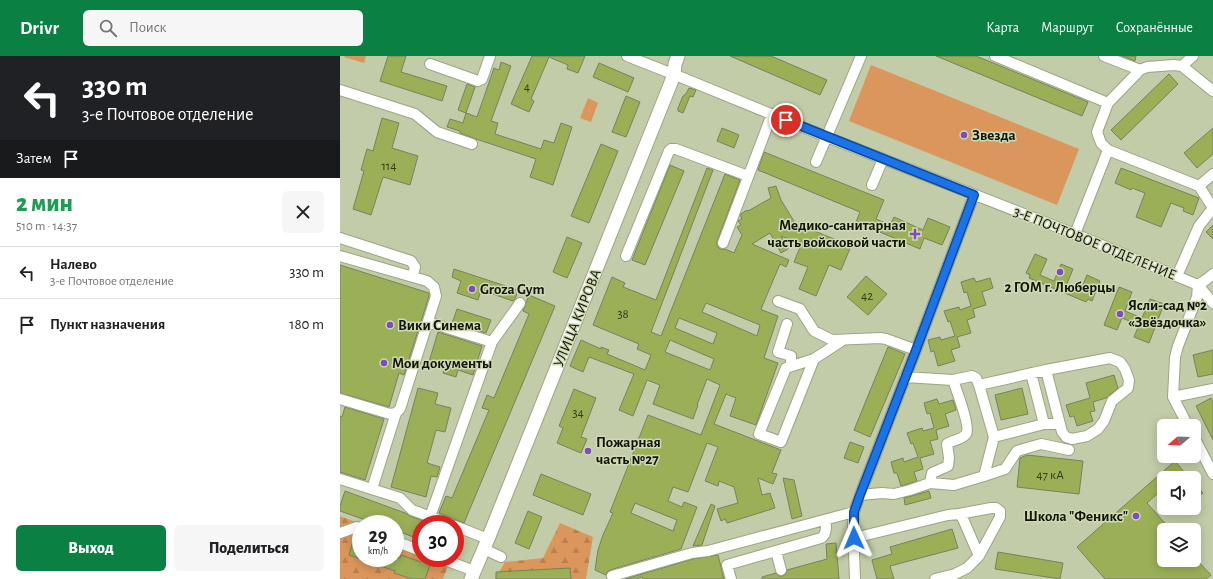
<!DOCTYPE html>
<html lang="ru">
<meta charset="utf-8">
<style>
:root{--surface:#fff;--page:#f6f6f6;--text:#202124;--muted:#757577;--line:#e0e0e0;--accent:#0b8043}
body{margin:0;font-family:"Alegreya Sans",sans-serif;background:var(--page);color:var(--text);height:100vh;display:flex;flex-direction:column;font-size:15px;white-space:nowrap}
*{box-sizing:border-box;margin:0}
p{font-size:13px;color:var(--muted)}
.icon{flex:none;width:22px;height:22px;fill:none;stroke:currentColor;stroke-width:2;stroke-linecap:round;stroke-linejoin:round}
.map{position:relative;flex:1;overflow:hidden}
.details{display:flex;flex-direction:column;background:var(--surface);width:340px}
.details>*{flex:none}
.top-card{background:#202124;color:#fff;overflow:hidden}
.needle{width:26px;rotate:251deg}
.tools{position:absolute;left:817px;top:363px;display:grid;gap:8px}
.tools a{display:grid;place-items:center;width:44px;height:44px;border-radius:6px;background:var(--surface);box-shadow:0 2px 10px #0003;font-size:20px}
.speed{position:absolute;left:12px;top:459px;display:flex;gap:8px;font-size:20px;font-weight:700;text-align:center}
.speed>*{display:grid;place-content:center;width:52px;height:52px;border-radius:50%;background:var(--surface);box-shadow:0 2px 10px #0003;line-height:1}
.speed small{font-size:10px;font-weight:400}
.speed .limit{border:6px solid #d22;background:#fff;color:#111}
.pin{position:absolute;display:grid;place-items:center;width:34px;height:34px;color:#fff;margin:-17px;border:2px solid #fff;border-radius:50%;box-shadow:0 1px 4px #0007}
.me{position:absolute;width:44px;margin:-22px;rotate:359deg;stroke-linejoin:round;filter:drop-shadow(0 0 3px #0008)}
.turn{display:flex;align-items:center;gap:14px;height:84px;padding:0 16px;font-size:18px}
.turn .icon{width:52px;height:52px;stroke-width:2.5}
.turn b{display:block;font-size:28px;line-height:34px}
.then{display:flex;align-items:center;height:38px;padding:0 16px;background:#0003;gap:8px;font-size:15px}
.round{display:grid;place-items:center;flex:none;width:42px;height:42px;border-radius:6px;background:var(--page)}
.overview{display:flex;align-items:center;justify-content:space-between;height:68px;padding:0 16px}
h1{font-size:24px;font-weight:800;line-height:30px;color:#1e9e55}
.action{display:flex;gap:8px;margin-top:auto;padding:8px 16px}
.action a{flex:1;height:46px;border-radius:6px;background:var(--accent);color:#fff;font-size:16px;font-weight:800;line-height:46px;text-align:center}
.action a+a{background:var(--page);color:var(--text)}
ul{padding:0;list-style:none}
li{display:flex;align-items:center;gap:12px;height:52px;padding:0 16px;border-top:1px solid var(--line)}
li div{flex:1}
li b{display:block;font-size:15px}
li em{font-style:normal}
header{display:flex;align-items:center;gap:24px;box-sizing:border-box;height:56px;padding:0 20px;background:var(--accent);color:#fff}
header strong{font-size:19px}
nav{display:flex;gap:22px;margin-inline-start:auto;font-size:14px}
.search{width:280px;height:36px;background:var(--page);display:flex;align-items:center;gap:10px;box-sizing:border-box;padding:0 14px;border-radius:6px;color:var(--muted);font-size:15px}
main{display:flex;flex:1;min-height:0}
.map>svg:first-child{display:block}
.grass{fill:url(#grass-tufts)}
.forest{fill:url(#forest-firs)}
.pitch{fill:#db965c}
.building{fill:#9baf57;stroke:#78815f;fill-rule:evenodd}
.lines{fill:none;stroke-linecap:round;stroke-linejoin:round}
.minor-casing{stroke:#9ba582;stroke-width:12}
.major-casing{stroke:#9ba582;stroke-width:15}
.minor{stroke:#fff;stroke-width:10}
.major{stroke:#fff;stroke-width:13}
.route-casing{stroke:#114b97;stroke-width:10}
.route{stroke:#1a73e8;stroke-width:7}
.poi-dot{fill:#7e4bc3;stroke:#cfd9b5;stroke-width:1.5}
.labels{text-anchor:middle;stroke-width:3;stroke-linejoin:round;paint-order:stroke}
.number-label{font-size:13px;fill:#343c1c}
.poi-label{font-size:15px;font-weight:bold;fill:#121508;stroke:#cfd9b5;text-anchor:start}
.street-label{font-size:15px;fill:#121508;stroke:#cfd9b5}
</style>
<header>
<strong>Drivr</strong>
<div class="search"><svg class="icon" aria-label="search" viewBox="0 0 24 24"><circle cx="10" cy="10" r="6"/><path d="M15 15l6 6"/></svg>Поиск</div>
<nav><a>Карта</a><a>Маршрут</a><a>Сохранённые</a></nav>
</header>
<main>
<section class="details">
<div class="top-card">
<div class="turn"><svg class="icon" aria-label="left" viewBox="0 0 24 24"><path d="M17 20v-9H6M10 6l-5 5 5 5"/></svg><div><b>330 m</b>3-е Почтовое отделение</div></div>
<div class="then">Затем<svg class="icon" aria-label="arrive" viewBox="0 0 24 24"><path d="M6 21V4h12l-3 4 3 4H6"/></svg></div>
</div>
<div class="overview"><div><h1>2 мин</h1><p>510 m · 14:37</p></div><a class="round"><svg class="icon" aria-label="close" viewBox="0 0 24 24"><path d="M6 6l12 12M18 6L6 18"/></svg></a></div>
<ul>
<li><svg class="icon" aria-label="left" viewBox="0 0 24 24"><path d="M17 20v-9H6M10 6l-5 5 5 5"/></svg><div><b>Налево</b><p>3-е Почтовое отделение</p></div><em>330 m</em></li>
<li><svg class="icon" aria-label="arrive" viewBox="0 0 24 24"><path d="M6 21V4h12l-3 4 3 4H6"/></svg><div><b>Пункт назначения</b></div><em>180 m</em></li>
</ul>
<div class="action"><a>Выход</a><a>Поделиться</a></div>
</section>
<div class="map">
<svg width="873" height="523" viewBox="0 0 873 523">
<defs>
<pattern id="grass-tufts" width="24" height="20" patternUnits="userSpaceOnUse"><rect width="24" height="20" fill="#db965c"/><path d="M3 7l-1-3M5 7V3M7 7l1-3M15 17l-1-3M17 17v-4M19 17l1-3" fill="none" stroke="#bb804e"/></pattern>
<pattern id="forest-firs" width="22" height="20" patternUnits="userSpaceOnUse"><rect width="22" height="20" fill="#db965c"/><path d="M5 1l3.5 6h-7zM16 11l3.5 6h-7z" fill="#bb804e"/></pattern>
</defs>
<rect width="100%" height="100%" fill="#c2cca8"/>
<path class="grass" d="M5,0H26L24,7L4,1Z"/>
<path class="forest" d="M0,460L21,468V502H55V481L81,491V502H111L103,523H0Z
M220,467L253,481L246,523H155L165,506L203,502Z"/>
<path class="pitch" d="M531,9L739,93L717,149L509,65Z
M248,42L258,47L251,66L240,62Z"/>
<path class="building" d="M48,0H66L61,16L107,30L102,45L40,25Z
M192,0H245L238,17L227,13L228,9L209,1L191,43L194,45L189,56L171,48Z
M390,0H431L487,24L480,39Z
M596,0H636L748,46L742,60Z
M782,0H796L795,5Z
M161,6L171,10L151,65L158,67L155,78L201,93L204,84L214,87L221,67L232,71L213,129L190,121L196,103L136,83L120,77V75L107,71L110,63L123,67L126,57L137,61L154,12L159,14Z
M259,7L294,22L288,36L253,21Z
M829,18L838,28L781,84L771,74Z
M127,28L135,31L126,57L118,54Z
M349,32L356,34L353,41L350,40L343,57L338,55V52L343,40L346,38Z
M286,40L300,46L286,81L272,76Z
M42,62L59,67L52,92L78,100L70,129L43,121L31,159L13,153L24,115L21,114L27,93L33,95Z
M382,72L399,79L394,92L377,85Z
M873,72V98L857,112L844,97Z
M261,88L278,95L249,167L231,160Z
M424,96L544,144L536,163L550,169L554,161L583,174L588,162L610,171L602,189L584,182L580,193L516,166L520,156L418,114Z
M330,109L344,115L305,209L292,204Z
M367,112L373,114L311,276L321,280L385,118L400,124L377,185V190L380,193H385L394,197L402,179L397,171L401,169L398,165L402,163L400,159L401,158L407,154L408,155L431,142L428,132L436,130L441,144L455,167L511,190L501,214L489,209L476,240L459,233L468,211L454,206L463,184L458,187L441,180L448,193L441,197L430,177L412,188L449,204L446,211L440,208L421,253L422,254L438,260L424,302L438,307L416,369L390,360L396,342L386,338L374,368L441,394L432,417L437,418L433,428L418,422L422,439L430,437L435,452L387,467L385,463L381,465L377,453L398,447L394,431L379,425L378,430L365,425L378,391L367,387L348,436L333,431L328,445L342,451L344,446L357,451L341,493L270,514L267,516L266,519L255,514L258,494L263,479L273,457L270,456L308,359L361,379L380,329L367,323L357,349H358L353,363L313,348L320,329L307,324L293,360L279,354L294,318L249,301L243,316L230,310L241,284L261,293V291L269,294L267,298L305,314L311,299L297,293L299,288L253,269L272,221L285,227L283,231L316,244ZM366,247L420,269L417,280L362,256ZM339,262L377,277L373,288L335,272ZM330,284L374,303L370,314L325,296ZM295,447L337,464L333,475L291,457Z
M781,112L859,142L853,159L843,155L844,152L831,147L821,171L796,161L805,137L792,132L791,134L775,127Z
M873,169V183L866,176Z
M227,181L242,187L227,222L213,216Z
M695,198L707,203L700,219L714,225L721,208L733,213L726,230L740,236L747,219L760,225L752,245L748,243L746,246L689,222L690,219L686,217Z
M0,209L89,237V240L64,319L59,317L49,351L0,337Z
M114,213L178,234L175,243L173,245L141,234L138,244L117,237L121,225L112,221Z
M526,220L547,238L528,259L507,241Z
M634,222L636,226L650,222L653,232L642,236L646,249L633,253L635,261L627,264L631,277L617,281L620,291L611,294L615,305L598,310L594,295L591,296L588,284L600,281L601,284L615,280L610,265L608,266L604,255L619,251L620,254L631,250L627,236L624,237L621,226Z
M779,231L792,236L785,255L802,262L810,243L824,248L809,287L794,281L799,269L782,262L777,274L764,269Z
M189,239L215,250L124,467L99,457L106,440L112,442L149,354L142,352L147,339L154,342L189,258L183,255Z
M117,253L151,264L146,277L112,267Z
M98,276L142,290L133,319L118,314L116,321L103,317L105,311L89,306Z
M548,291L565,298L530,381L514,374Z
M873,294V318L858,321L853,299Z
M774,319L778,332L766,342L753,346L755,355L750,356L753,365L737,370L734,360L730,361L726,349L750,342L746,327Z
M78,332L98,337L95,348L111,352L105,376L96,374L87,407L100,411L97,421L91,420L86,441L51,431Z
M682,332L688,358L661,364L655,339Z
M234,333L256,342L241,381L247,383L241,397L217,387L223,372L219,370Z
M871,342L873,346V384L856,350Z
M597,343L599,348L613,344L616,354L605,358L609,370L596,374L598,383L590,385L594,398L580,402L583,413L574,416L577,425L561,430L557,417H554L551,406L563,402L564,406L578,401L573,387L571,388L567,377L582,372L583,375L594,372L590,357L587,358L584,347Z
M5,351L44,363L25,424L0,416V360L2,361Z
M510,386L524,391L518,407L504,402Z
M687,399L743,405L739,438L677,431L680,402Z
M835,405L849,422H824V443L818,437L807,447L831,474H824V504H857L871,519L866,523H765L737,491Z
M201,418L251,438L243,459L193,439Z
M443,422L454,424L462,460L452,463Z
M854,427L863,437L854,445Z
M5,435L65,457L70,460L91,468H81V484L55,474V468H37L0,455V450Z
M589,435L591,442L565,449L564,442Z
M371,448L375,450L362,489L353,490Z
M832,452H846L838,459Z
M188,455L202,461L189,493L175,487Z
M612,473L618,492L550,510L554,523H537L532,504L552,498L550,491Z
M14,482L21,485V502H60L61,499L81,506L83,502L92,504L85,523H72L54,517L55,515L9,499Z
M496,487L499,523H422V521L436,517L439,520H443L446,518L447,514L487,503L486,488Z
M658,496L723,507L720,523L655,513Z
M378,499L384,523H303L302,521L296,523H285L353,503Z
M230,512L231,523H156V516Z"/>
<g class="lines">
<defs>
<path id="minor" d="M287,0L343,22L487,81L735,178L858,229L867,223L873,218
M655,0L768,47L757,76L761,87L768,94L735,178
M764,0L800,14
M90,8L138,25L142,23L150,0
M842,10L853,0
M0,34L75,58L97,76L132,88
M768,47L800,14L807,11L834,9L842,10L873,35
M768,94L859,130L873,118
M476,106L521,0
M532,129L543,103
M859,130L873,152
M0,182L71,205L75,211L74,215
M383,187L432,58
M0,200L87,225L94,231L96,240L60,353L56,357L50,358L0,343
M286,200L329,95L331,93H336L408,120
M837,220L859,170L873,152
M858,229L873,247
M438,245L460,253L474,275L492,284L540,282L546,283L576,294
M88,266L152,286
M447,268L438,296L451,300V310
M474,303L446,312L419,378L441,386L474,303L503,284
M691,317L704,368
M565,321L613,324
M639,329L654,381
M833,341L873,333
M848,370L833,341L835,301L838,290L857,241L858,229
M854,381L873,418
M644,420L665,413L677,395L701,388L729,394
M0,423L60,442L72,454L110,468
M590,427L614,429L644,420L654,381L704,368H720
M32,433L56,357
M520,439L542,437L554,438L570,434L590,427L592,417L608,410L609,402L607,388C612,384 622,384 626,378C631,372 616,333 613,324L632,320L636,322L639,329L706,314L722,376L726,381L732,383L747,380L758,373L764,365L772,345L788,332L789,324L785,313L780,306L770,302L706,314
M619,458L651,452H656L660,455V461L639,500
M90,461L152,286L180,247
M115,470L148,483
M0,477L17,471L21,472
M514,482L608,459L619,458L623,463L639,500L627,512L615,518L595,523
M55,485L81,495
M144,493L161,501
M436,495L441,514
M100,502L134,515
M272,520L352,497L368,495L514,456
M391,523L387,509L481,482C487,479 486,470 486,464
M515,523L513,469L514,456L520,439L576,294L634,139"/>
<path id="major" d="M131,523L148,483L334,19L335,8L338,0"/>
</defs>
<use href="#minor" class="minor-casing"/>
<use href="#major" class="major-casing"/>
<use href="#minor" class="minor"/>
<use href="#major" class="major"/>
</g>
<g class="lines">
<defs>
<path id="route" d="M446,64L634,139L576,294L520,439L514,456V482"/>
</defs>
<use href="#route" class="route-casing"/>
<use href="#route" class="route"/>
</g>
<g class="poi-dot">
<circle cx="624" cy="79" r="4"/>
<path d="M573 172h4v4h4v4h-4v4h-4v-4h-4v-4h4z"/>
<circle cx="720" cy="216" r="4"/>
<circle cx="132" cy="233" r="4"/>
<circle cx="780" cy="258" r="4"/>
<circle cx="50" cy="269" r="4"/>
<circle cx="44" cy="307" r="4"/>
<circle cx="248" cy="395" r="4"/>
<circle cx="796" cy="460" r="4"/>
</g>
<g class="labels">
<g class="number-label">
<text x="187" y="35">4</text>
<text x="49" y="114">114</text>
<text x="527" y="244">42</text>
<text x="283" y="262">38</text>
<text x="238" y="361">34</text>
<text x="710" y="423">47 кА</text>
</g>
<g class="poi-label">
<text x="632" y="84">Звезда</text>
<text x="566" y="174" text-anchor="end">Медико-санитарная<tspan x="566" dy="17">часть войсковой части</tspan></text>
<text x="720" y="236" text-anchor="middle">2 ГОМ г. Люберцы</text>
<text x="140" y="238">Groza Gym</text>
<text x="788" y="254">Ясли-сад №2<tspan x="788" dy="17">«Звёздочка»</tspan></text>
<text x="58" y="274">Вики Синема</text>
<text x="52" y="312">Мои документы</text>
<text x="256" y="391">Пожарная<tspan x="256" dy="17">часть №27</tspan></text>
<text x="788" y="465" text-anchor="end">Школа "Феникс"</text>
</g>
<g class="street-label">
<text transform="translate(755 187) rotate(22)" y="5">3-Е ПОЧТОВОЕ ОТДЕЛЕНИЕ</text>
<text transform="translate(237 262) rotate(-68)" y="5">УЛИЦА КИРОВА</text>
</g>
</g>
</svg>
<div class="tools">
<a><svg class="needle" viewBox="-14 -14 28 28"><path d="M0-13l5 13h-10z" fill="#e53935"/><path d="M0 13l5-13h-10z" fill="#757577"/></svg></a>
<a><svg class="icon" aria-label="sound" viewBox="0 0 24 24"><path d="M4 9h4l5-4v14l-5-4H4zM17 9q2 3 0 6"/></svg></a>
<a><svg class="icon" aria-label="layers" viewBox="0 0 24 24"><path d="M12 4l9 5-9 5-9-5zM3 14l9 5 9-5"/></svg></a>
</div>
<div class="speed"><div>29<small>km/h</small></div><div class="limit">30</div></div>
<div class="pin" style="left:446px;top:64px;background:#d93025"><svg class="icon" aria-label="arrive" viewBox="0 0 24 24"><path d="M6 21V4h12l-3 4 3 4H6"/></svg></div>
<svg class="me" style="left:514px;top:482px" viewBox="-20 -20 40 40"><path d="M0-17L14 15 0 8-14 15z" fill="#1a73e8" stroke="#fff" stroke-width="4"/></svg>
</div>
</main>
